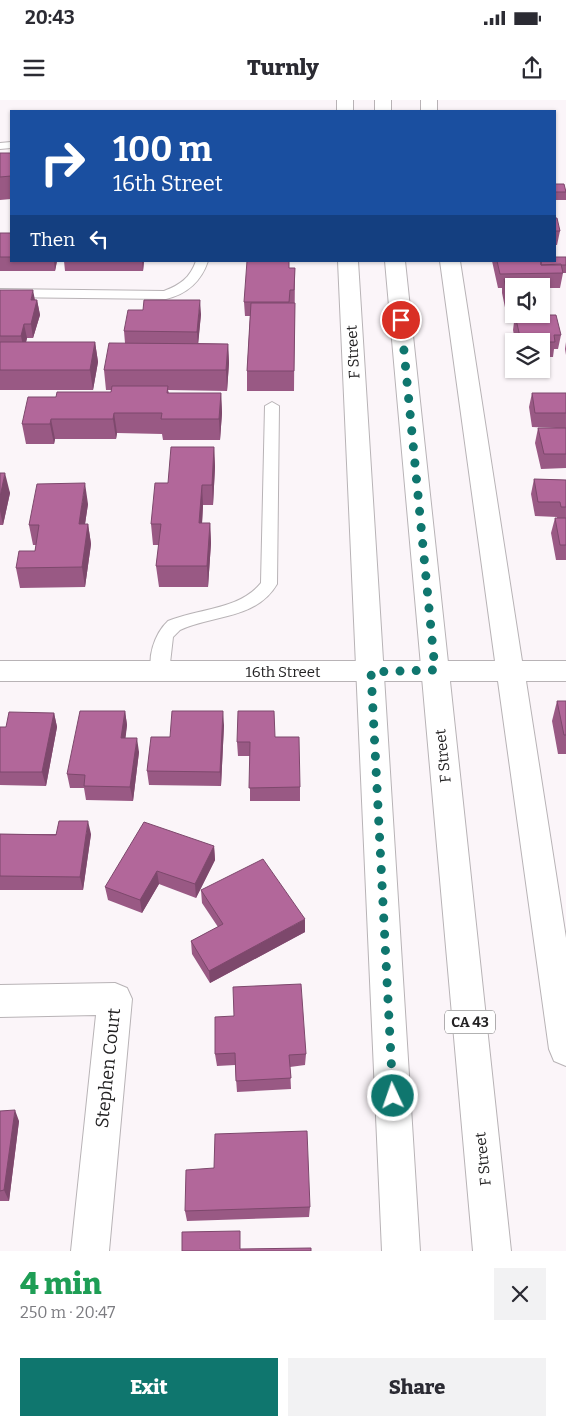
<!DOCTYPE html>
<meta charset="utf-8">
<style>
:root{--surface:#fff;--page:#f2f2f3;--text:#2b2b33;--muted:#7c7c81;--accent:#0f766e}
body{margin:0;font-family:Bitter,serif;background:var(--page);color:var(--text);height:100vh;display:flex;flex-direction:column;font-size:19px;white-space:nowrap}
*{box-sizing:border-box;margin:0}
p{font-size:16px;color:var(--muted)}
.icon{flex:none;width:28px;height:28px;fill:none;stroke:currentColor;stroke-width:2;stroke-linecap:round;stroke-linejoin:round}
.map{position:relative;height:1151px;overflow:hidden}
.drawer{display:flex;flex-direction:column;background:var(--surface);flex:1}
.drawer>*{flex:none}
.top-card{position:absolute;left:10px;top:10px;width:546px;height:152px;border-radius:0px;box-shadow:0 1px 4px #0004;background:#1a4fa0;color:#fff;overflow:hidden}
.controls{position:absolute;left:505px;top:178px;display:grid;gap:10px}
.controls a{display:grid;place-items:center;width:45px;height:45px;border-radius:0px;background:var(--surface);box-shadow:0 1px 4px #0004;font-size:25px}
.pin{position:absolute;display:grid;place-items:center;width:42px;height:42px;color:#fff;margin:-21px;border:2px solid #fff;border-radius:50%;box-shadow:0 1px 5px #0007}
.me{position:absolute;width:55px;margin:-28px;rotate:357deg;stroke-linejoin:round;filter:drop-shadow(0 0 4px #0008)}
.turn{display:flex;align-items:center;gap:18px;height:105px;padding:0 20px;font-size:22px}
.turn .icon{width:65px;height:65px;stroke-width:2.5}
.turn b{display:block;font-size:35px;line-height:42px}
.then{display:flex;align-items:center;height:48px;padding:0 20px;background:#0003;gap:10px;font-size:19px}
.round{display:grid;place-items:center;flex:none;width:52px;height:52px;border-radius:0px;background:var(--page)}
.head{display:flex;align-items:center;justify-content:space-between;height:85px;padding:0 20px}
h1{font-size:30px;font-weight:800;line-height:38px;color:#1e9e55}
.action{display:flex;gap:10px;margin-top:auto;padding:10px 20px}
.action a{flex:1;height:58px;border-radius:0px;background:var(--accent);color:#fff;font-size:20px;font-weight:800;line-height:58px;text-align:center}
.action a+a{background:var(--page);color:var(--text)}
.status{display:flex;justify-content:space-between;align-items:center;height:35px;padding:0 25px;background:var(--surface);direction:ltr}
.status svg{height:14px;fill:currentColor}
header{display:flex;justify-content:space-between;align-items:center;height:65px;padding:0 20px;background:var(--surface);font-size:22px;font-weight:800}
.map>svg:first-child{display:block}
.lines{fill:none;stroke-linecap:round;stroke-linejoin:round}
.lane-casing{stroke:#b8b3b6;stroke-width:2}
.street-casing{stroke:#b8b3b6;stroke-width:2}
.primary-casing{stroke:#b8b3b6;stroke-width:2}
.lane{fill:#fff;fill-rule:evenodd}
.street{fill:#fff;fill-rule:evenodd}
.primary{fill:#fff;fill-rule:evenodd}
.wall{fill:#995984;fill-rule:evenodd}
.shaded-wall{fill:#7d486c}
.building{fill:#b2679a;stroke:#7d486c}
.route{stroke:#0f766e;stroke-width:9;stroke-dasharray:0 16.2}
.labels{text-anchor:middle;stroke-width:5;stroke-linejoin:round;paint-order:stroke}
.shield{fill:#fff;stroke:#656465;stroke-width:1}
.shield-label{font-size:14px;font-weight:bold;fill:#232223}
.street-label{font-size:15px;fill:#232223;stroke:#fff}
.near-street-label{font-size:18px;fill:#232223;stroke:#fff}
</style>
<div class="status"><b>20:43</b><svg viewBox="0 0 49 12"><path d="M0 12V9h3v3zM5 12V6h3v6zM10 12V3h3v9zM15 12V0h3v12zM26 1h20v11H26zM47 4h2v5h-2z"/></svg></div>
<header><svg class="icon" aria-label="menu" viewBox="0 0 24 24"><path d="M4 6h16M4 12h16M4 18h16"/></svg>Turnly<svg class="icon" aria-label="share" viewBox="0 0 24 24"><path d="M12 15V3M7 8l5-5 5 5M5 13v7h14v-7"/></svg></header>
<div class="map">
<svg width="566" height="1151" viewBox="0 0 566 1151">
<rect width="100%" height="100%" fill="#fbf5f9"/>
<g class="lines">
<defs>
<path id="lane" d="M11,42V48L0,49V43Z
M196,161H208C201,182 187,194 166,199L0,197V189L164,191C180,185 190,178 196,161Z
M272,302L279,306L277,484C257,519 213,515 180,530L173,537L169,572L166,577L160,579L154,577C145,560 155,533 168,521C199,508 239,510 261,483L265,306Z"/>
<path id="street" d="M421,0H437V11H421Z
M440,161H460L522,561H566V581H526L566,838V966L554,961L549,949L498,581H0V561H495Z
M115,883L127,888L132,899L109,1151H71L96,915L0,917V885Z"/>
<path id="primary" d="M337,0H353V11H337Z
M375,0H391V11H375Z
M338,161H358L420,1151H382Z
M385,161H405L511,1151H473Z"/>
</defs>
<use href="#lane" class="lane-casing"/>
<use href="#street" class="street-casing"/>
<use href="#primary" class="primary-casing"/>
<use href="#lane" class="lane"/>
<use href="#street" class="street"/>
<use href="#primary" class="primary"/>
</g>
<path class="wall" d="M0,53H11V99L0,100Z
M555,84L566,90V100H555Z
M555,118L560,131L557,145H555Z
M0,133H11V161H57L55,171H0Z
M566,157V173H563L560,188H542L547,208L545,215L561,235L558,249H554L553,257H541V241H515L513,230L514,222H508L502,193V188H498L492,161H555ZM514,186H541V214H514Z
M64,161H144L143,171H65Z
M289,168H295L294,291H247V271L250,216H245L244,202Z
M0,190L37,200L40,215L33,238H27L26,242H95L98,262L93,290H0Z
M201,214L198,243L228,244L229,263L227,291L168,290L169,293H221L222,313L220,340H163L162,334L117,333L116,339H55L54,344H26L22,324L56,297L111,292V290H106L104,270L125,243L124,231Z
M566,242V255L565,249Z
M532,293H566V368L541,369L535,343L538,328H556L532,327L529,307Z
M214,347L215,367L213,405H203L202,423H210L211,443L208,487H159L156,466L159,445H153L151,424L168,383Z
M0,373L10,393L3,425H0Z
M534,379L566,380V460H556L551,433L555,418H557V417L535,416L531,394Z
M88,404L85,424H88L91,444L85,487L20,488L16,468L35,451L36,445H33L29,425Z
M557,601H566V654H558L552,621Z
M125,611L127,625L125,638L139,652L133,701L86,700L84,688H70L67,674Z
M54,613L57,627L46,686L0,685V627H6Z
M224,625L221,686L149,685L147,671L170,637Z
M275,637L300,687V701H250V656H238L237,642Z
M0,734H91L83,790H0Z
M214,746L215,760L196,798L159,784L142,813L108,800L105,787Z
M201,790L305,832L210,883L192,854L191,841L218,827L202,803Z
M215,917L306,954L305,965L290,967L291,989L237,992L235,965L217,966L215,954Z
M0,1011L19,1021L9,1101H0Z
M214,1068L310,1107L309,1117L187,1121L185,1111Z"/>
<path class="shaded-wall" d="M54,161H57L55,171Z
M142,161H144L143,171Z
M33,190L36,205L37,200L40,215L33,238L31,224V200Z
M200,200L201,214L198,246L197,232Z
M24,224L27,238L24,251L21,236Z
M95,242L98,262L93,290L90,270Z
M228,244L229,263L227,291L226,270Z
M221,293L222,313L220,340L219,319Z
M114,313L117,333L116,339L113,319Z
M51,319L55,339L54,344L50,324Z
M214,347L215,367L213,405L212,385Z
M5,373L10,393L3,425L0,411V397Z
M85,383L88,404L82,444L79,424Z
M202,385L203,405L201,443L199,423Z
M210,423L211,443L208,487L207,466Z
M88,424L91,444L85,487L82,467Z
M125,611L127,625L124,652L121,638Z
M223,611L224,625L221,686L220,672Z
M54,613L57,627L46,686L42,672Z
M137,638L139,652L133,701L130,687Z
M88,721L91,734L83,790L80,777Z
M214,746L215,760L196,798L195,784Z
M157,771L159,784L142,813L140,800Z
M305,819V832L210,883L209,871Z
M15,1010L19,1021L9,1101L4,1090Z"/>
<path class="building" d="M0,53H11V76L0,77Z
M555,84H564L566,92H555Z
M555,118H557L560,131H555Z
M0,133H11V157H0Z
M555,157H566V165H541V161H555Z
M247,161H289V168H295L294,190H290L289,202H244Z
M497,161H541V165L561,164L563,173L500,174Z
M504,179H539L541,186H514V208H510Z
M541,187L547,208H541Z
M0,190H33L31,200H37L31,224H24L21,236H0Z
M144,200H200L197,232L124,231L128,210H143Z
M251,203H295L294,271H247Z
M515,215H556L561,235H554L555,242H541V241H521Z
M0,242H95L90,270H0Z
M109,243L228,244L226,270H104Z
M112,286H168L167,293H221L219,319H161L162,313H114L113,319H51L50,324H22L28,297H56L57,292H111Z
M532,293H566V313H535Z
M538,328H566V354H544Z
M171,347H214L212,385H202L199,423H210L207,466H156L161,424H151L155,383H168Z
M0,373H5L0,397Z
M534,379L566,380V407H561L560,402H538Z
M85,383L79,424H88L82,467L16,468L19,451H35L39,425H29L37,384Z
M555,418H566V445H560Z
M557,601H566V635H564Z
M80,611H125L121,638H137L130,687L84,686L85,675L67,674Z
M172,611H223L220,672L147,671L151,637H170Z
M238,611H274L275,637H299L300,687L249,688L250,642H237Z
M9,612L54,613L42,672H0V627H6Z
M59,721H88L80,777L0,776V734L56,735Z
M144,722L214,746L195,784L157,771L140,800L105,787Z
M263,759L305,819L209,871L191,841L223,824L201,790Z
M301,884L306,954L289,955L291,978L236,981L235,953L215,954V917L234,916L233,887Z
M15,1010L4,1090L0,1091V1011Z
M307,1031L310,1107L185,1111L186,1070L214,1068L215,1034Z
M240,1131V1149L311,1148V1151H182V1132Z"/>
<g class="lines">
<path class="route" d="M393,996L371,572L435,570L401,220"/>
</g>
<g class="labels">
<rect class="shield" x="445" y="910.5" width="50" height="23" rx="4"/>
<g class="shield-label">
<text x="470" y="927">CA 43</text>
</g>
<g class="street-label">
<text transform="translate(353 252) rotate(-93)" y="5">F Street</text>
<text x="283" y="577">16th Street</text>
<text transform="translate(443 656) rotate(-96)" y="5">F Street</text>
<text transform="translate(483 1059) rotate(-96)" y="5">F Street</text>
</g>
<g class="near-street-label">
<text transform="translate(108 968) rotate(-84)" y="6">Stephen Court</text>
</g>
</g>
</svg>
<div class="controls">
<a><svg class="icon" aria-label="sound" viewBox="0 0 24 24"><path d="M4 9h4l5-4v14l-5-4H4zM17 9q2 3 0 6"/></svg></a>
<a><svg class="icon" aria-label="layers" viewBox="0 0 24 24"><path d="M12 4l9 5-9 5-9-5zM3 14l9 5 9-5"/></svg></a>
</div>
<div class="pin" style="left:401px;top:220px;background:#d93025"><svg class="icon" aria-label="arrive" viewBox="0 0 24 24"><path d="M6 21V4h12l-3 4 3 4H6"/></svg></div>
<svg class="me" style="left:393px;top:996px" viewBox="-20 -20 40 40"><circle r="17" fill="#0f766e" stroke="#fff" stroke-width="3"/><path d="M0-11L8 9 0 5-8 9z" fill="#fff"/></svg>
<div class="top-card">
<div class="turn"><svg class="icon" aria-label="right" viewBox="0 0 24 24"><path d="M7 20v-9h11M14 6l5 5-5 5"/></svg><div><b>100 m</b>16th Street</div></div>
<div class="then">Then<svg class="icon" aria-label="left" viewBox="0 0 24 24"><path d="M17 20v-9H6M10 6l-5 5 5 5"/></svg></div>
</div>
</div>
<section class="drawer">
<div class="head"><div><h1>4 min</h1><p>250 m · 20:47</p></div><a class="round"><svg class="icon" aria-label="close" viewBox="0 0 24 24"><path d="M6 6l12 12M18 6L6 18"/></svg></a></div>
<div class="action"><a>Exit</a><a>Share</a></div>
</section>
